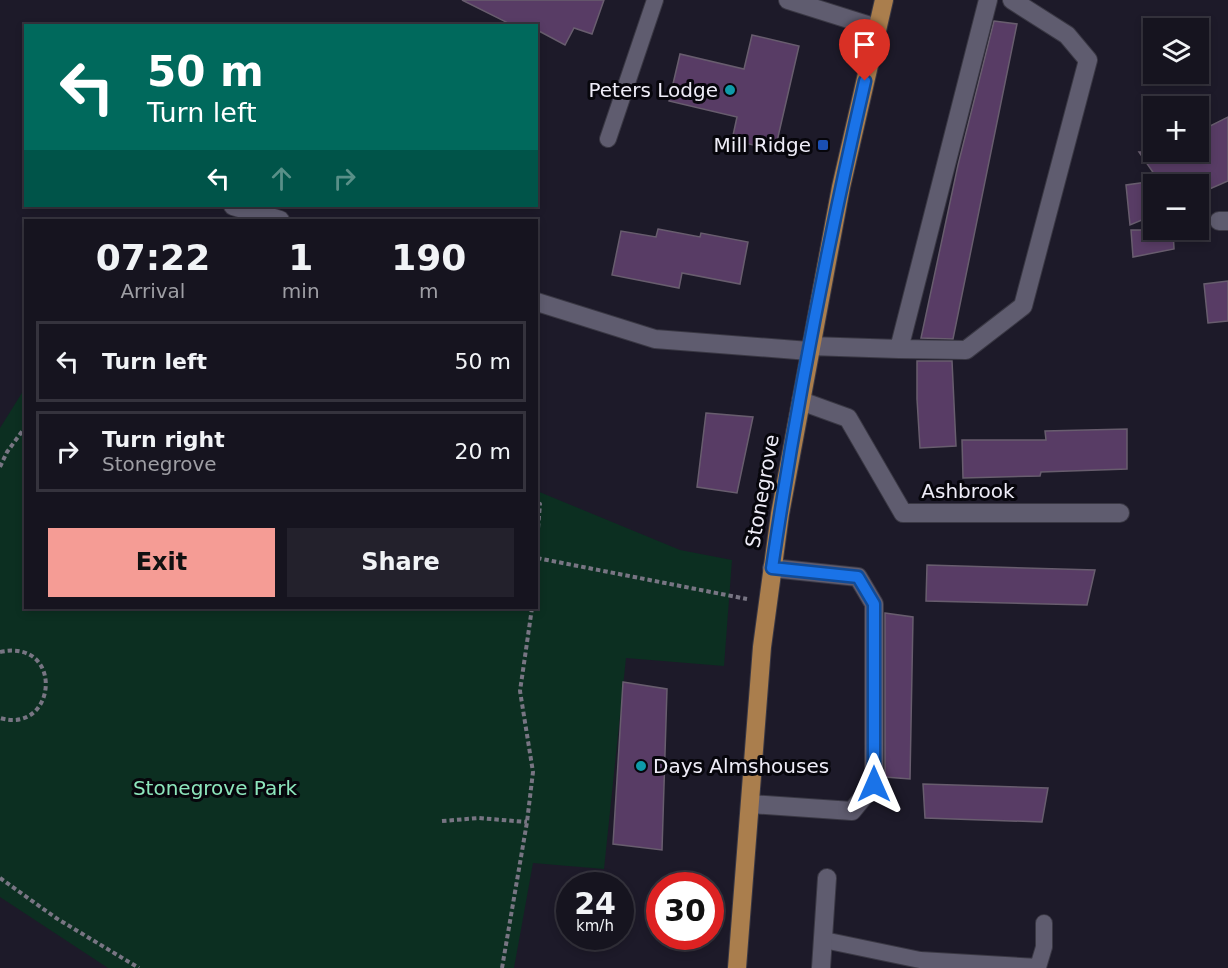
<!DOCTYPE html>
<meta charset="utf-8">
<style>
:root{--surface:#16141f;--page:#23212c;--text:#f1f3f6;--muted:#9e9ea4;--line:#35333d;--accent:#f59c95}
body{margin:0;font-family:"DejaVu Sans",sans-serif;background:var(--page);color:var(--text);height:100vh;display:flex;flex-direction:column;font-size:22px;white-space:nowrap}
*{box-sizing:border-box;margin:0}
p{font-size:20px;color:var(--muted)}
.icon{flex:none;width:33px;height:33px;fill:none;stroke:currentColor;stroke-width:2;stroke-linecap:round;stroke-linejoin:round}
.map{position:relative;flex:1;overflow:hidden}
.drawer{position:absolute;left:24px;top:219px;width:514px;height:390px;display:flex;flex-direction:column;background:var(--surface);border-radius:0px;box-shadow:0 3px 9px #0003,0 0 0 2px var(--line)}
.drawer>*{flex:none}
.top-card{position:absolute;left:24px;top:24px;width:514px;height:183px;border-radius:0px;box-shadow:0 3px 9px #0003,0 0 0 2px var(--line);background:#00695c;color:#fff;overflow:hidden}
.tools{position:absolute;left:1143px;top:18px;display:grid;gap:12px}
.tools a{display:grid;place-items:center;width:66px;height:66px;border-radius:0px;background:var(--surface);box-shadow:0 3px 9px #0003,0 0 0 2px var(--line);font-size:30px}
.speed{position:absolute;left:556px;top:872px;display:flex;gap:12px;font-size:30px;font-weight:700;text-align:center}
.speed>*{display:grid;place-content:center;width:78px;height:78px;border-radius:50%;background:var(--surface);box-shadow:0 3px 9px #0003,0 0 0 2px var(--line);line-height:1}
.speed small{font-size:15px;font-weight:400}
.speed .limit{border:9px solid #d22;background:#fff;color:#111}
.pin{position:absolute;display:grid;place-items:center;width:51px;height:51px;color:#fff;margin:-62px -26px;border-radius:50% 50% 50% 0;rotate:-45deg;box-shadow:0 0 6px #0007}
.pin .icon{rotate:45deg}
.me{position:absolute;width:66px;margin:-33px;rotate:0deg;stroke-linejoin:round;filter:drop-shadow(0 0 4px #0008)}
.turn{display:flex;align-items:center;gap:21px;height:126px;padding:0 24px;font-size:27px}
.turn .icon{width:78px;height:78px;stroke-width:2.5}
.turn b{display:block;font-size:42px;line-height:51px}
.lanes{display:flex;align-items:center;height:57px;padding:0 24px;background:#0003;justify-content:center;gap:30px;direction:ltr}
.lanes .off{opacity:.35}
.eta{display:flex;justify-content:space-evenly;align-items:center;height:102px;text-align:center}
.eta b{font-size:36px;font-weight:700;line-height:42px}
.action{display:flex;gap:12px;margin-top:auto;padding:12px 24px}
.action a{flex:1;height:69px;border-radius:0px;background:var(--accent);color:#111;font-size:24px;font-weight:700;line-height:69px;text-align:center}
.action a+a{background:var(--page);color:var(--text)}
ul{padding:0;list-style:none}
li{display:flex;align-items:center;gap:18px;height:81px;margin:0 12px 9px;padding:0 12px;border:3px solid var(--line);border-radius:0px}
li div{flex:1}
li b{display:block;font-size:22px}
li em{font-style:normal}
.map>svg:first-child{display:block}
.green{fill:#0c2f21}
.building{fill:#583c65;stroke:#685d6e;stroke-width:1.5}
.lines{fill:none;stroke-linecap:round;stroke-linejoin:round}
.lane-casing{stroke:#3a3844;stroke-width:18}
.street-casing{stroke:#3a3844;stroke-width:20}
.primary-casing{stroke:#3a3844;stroke-width:20}
.path{stroke:#787583;stroke-width:4;stroke-dasharray:4.5 3;stroke-linecap:butt}
.lane{stroke:#5f5c6f;stroke-width:16}
.street{stroke:#5f5c6f;stroke-width:18}
.primary{stroke:#aa7e4d;stroke-width:18}
.route-casing{stroke:#114b97;stroke-width:15}
.route{stroke:#1a73e8;stroke-width:10}
.culture-dot{fill:#0f9aa8;stroke:#07060c;stroke-width:2}
.transit-dot{fill:#1a4fb4;stroke:#07060c;stroke-width:2}
.labels{text-anchor:middle;stroke-width:6;stroke-linejoin:round;paint-order:stroke}
.poi-label{font-size:20px;fill:#eeecf7;stroke:#07060c;text-anchor:end}
.street-label{font-size:20px;fill:#eeecf7;stroke:#07060c}
.park-label{font-size:20px;fill:#8de6bc;stroke:#07060c}
</style>
<div class="map">
<svg width="1228" height="968" viewBox="0 0 1228 968">
<rect width="100%" height="100%" fill="#1d1a29"/>
<path class="green" d="M25,388L26,608H537V491L680,550L732,560L724,666L626,658L604,869L533,863L514,968H108L0,897V428Z"/>
<path class="building" d="M462,0H604L592,34L574,28L565,45L537,30V26H514Z
M994,21L1017,24L953,339L921,338L958,165Z
M752,35L799,46L775,150L732,140L737,117L669,101L680,54L744,69Z
M1228,117V181L1198,194V184H1161L1139,152H1198V132Z
M1154,181V215L1130,225L1126,185Z
M658,229L700,237L701,233L748,242L740,284L682,273L679,288L612,275L621,231L656,237Z
M1131,230H1173L1174,249L1133,257Z
M1228,281V321L1208,323L1204,284Z
M917,361H952L956,446L920,448L917,399Z
M706,413L753,417L737,493L697,487Z
M1127,429V469L1041,472L1040,476L963,478L962,440H1046L1045,431Z
M927,565L1095,570L1087,605L926,601Z
M885,613L913,617L910,779L885,777Z
M623,682L667,689L662,850L613,844Z
M923,784L1048,788L1042,822L925,818Z"/>
<g class="lines">
<defs>
<path id="lane" d="M608,139L655,0
M824,940L920,960L1038,967L1044,947V923"/>
<path id="street" d="M788,0L877,28
M233,206L280,220
M1219,221H1228
M537,302L655,339L809,351
M810,346L899,349L988,0
M899,349L966,350L1023,306L1088,60L1067,35L1012,0
M801,401L848,418L903,513H1120
M750,804L852,811L874,784V604L858,577L772,568
M821,968L827,878"/>
<path id="primary" d="M737,968L762,647L780,514L841,187L884,0"/>
</defs>
<use href="#lane" class="lane-casing"/>
<use href="#street" class="street-casing"/>
<use href="#primary" class="primary-casing"/>
<path class="path" d="M0,467L7,452L26,426
M537,503L540,504L537,541
M537,558L747,599
M0,652C65,638 57,735 0,718
M442,821L479,818L527,822
M0,878L56,918L139,968
M502,968L527,822L533,772L520,691L532,608"/>
<use href="#lane" class="lane"/>
<use href="#street" class="street"/>
<use href="#primary" class="primary"/>
</g>
<g class="lines">
<defs>
<path id="route" d="M865,81C828,242 796,405 772,568L858,577L874,604V784"/>
</defs>
<use href="#route" class="route-casing"/>
<use href="#route" class="route"/>
</g>
<g class="culture-dot">
<circle cx="730" cy="90" r="6"/>
<circle cx="641" cy="766" r="6"/>
</g>
<rect class="transit-dot" x="817" y="139" width="12" height="12" rx="3"/>
<g class="labels">
<g class="poi-label">
<text x="718" y="97">Peters Lodge</text>
<text x="811" y="152">Mill Ridge</text>
<text x="653" y="773" text-anchor="start">Days Almshouses</text>
</g>
<g class="street-label">
<text transform="translate(762 491) rotate(-80)" y="7">Stonegrove</text>
<text x="968" y="498">Ashbrook</text>
</g>
<g class="park-label">
<text x="215" y="795">Stonegrove Park</text>
</g>
</g>
</svg>
<div class="tools">
<a><svg class="icon" aria-label="layers" viewBox="0 0 24 24"><path d="M12 4l9 5-9 5-9-5zM3 14l9 5 9-5"/></svg></a>
<a>+</a>
<a>−</a>
</div>
<div class="speed"><div>24<small>km/h</small></div><div class="limit">30</div></div>
<div class="pin" style="left:865px;top:81px;background:#d93025"><svg class="icon" aria-label="arrive" viewBox="0 0 24 24"><path d="M6 21V4h12l-3 4 3 4H6"/></svg></div>
<svg class="me" style="left:874px;top:784px" viewBox="-20 -20 40 40"><path d="M0-17L14 15 0 8-14 15z" fill="#1a73e8" stroke="#fff" stroke-width="4"/></svg>
<div class="top-card">
<div class="turn"><svg class="icon" aria-label="left" viewBox="0 0 24 24"><path d="M17 20v-9H6M10 6l-5 5 5 5"/></svg><div><b>50 m</b>Turn left</div></div>
<div class="lanes"><svg class="icon" aria-label="left" viewBox="0 0 24 24"><path d="M17 20v-9H6M10 6l-5 5 5 5"/></svg><svg class="icon off" aria-label="ahead" viewBox="0 0 24 24"><path d="M12 20V5M6 11l6-6 6 6"/></svg><svg class="icon off" aria-label="right" viewBox="0 0 24 24"><path d="M7 20v-9h11M14 6l5 5-5 5"/></svg></div>
</div>
<section class="drawer">
<div class="eta">
<div><b>07:22</b><p>Arrival</p></div>
<div><b>1</b><p>min</p></div>
<div><b>190</b><p>m</p></div>
</div>
<ul>
<li><svg class="icon" aria-label="left" viewBox="0 0 24 24"><path d="M17 20v-9H6M10 6l-5 5 5 5"/></svg><div><b>Turn left</b></div><em>50 m</em></li>
<li><svg class="icon" aria-label="right" viewBox="0 0 24 24"><path d="M7 20v-9h11M14 6l5 5-5 5"/></svg><div><b>Turn right</b><p>Stonegrove</p></div><em>20 m</em></li>
</ul>
<div class="action"><a>Exit</a><a>Share</a></div>
</section>
</div>
